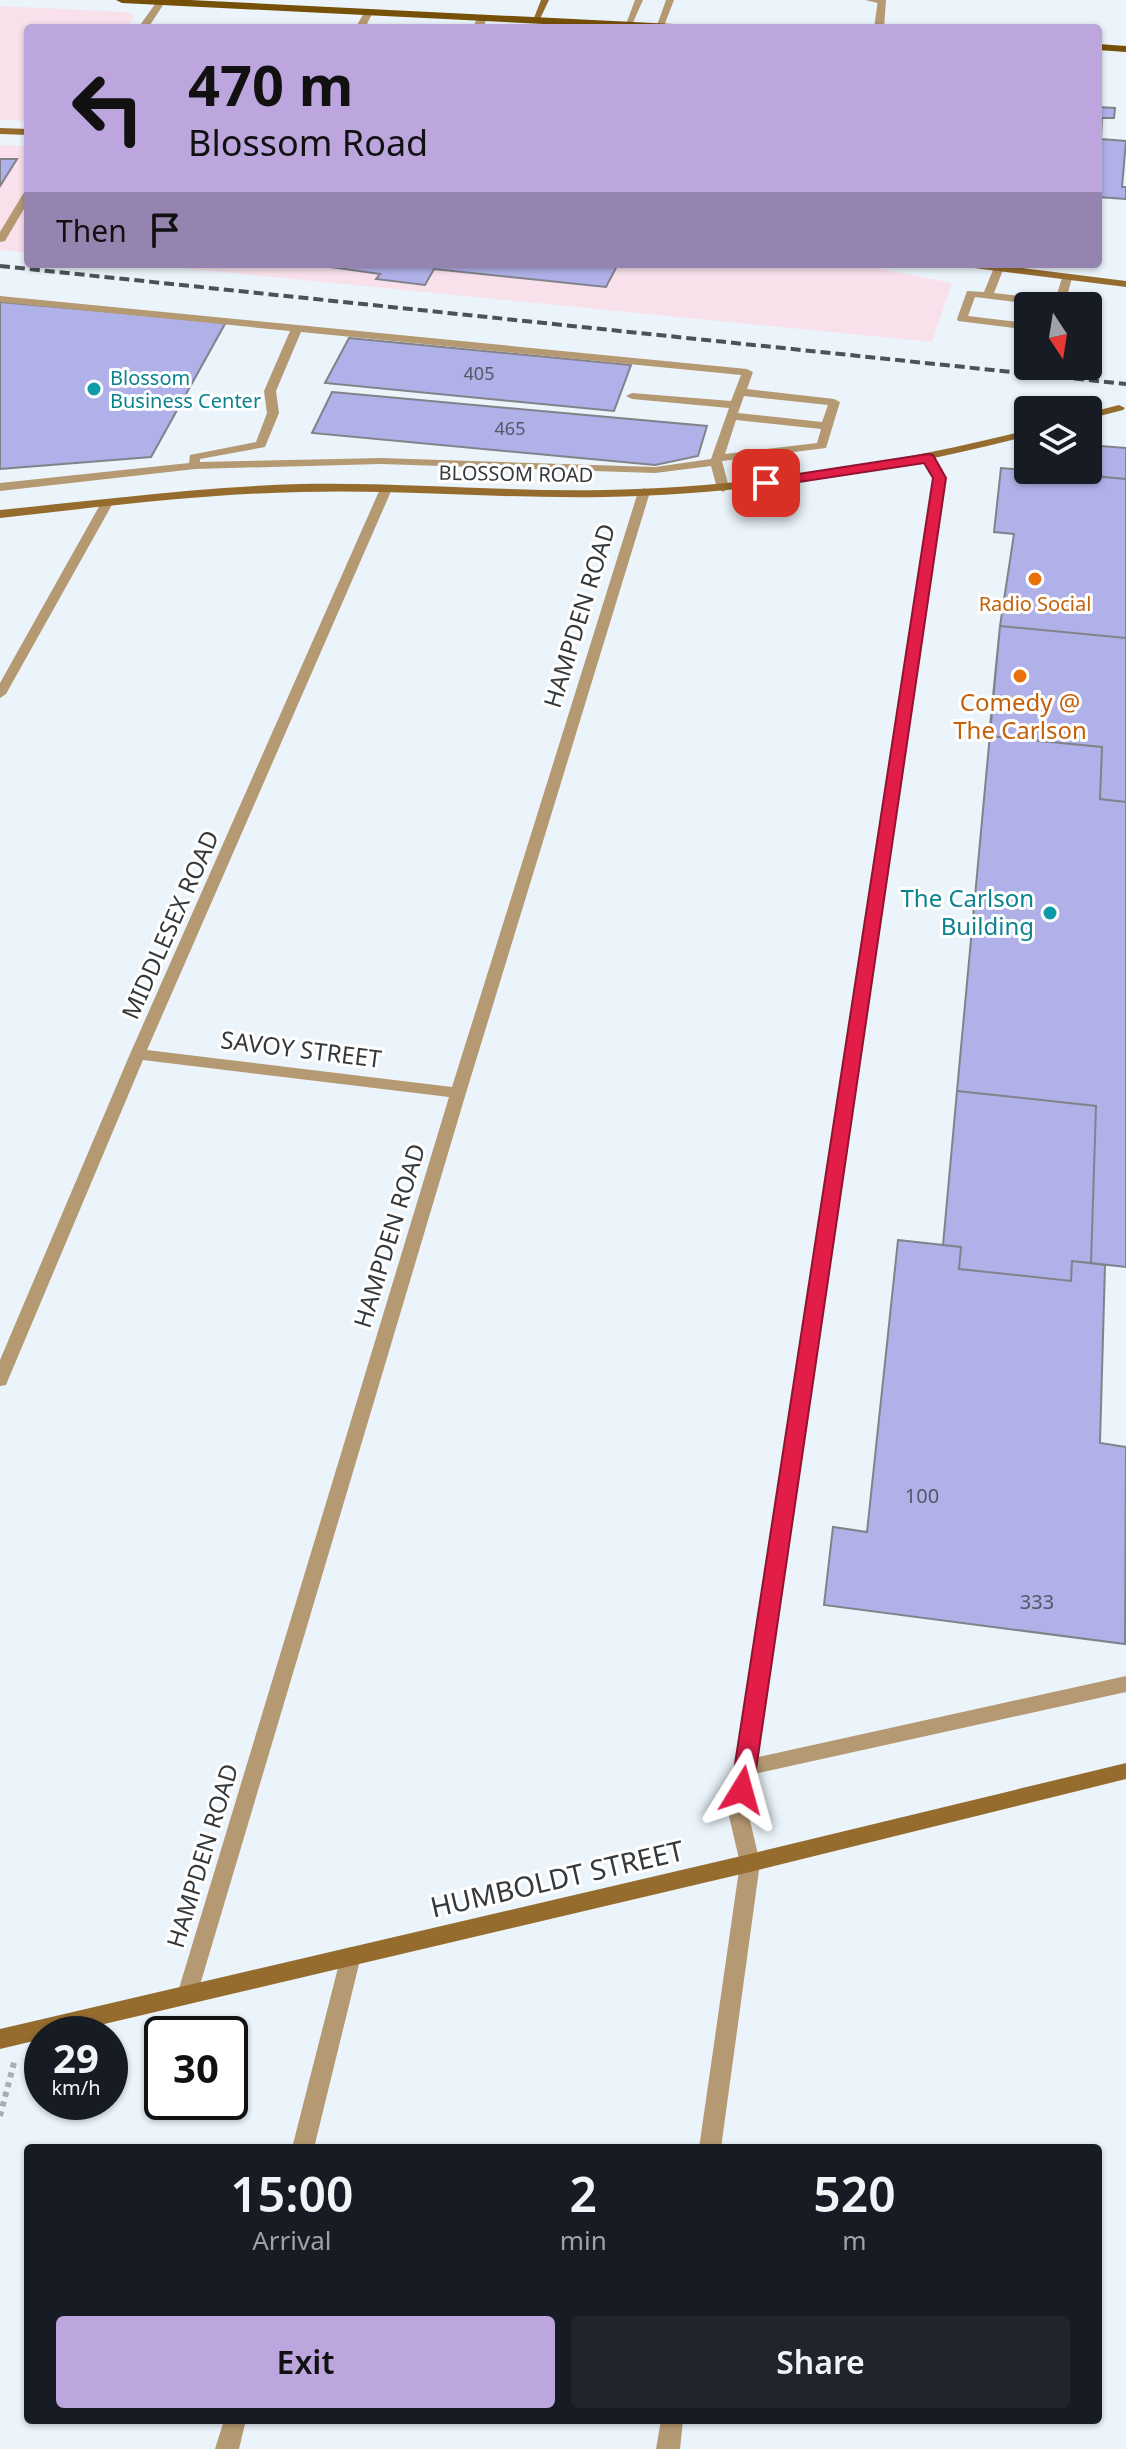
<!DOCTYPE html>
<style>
:root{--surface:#171b24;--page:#20242c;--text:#f1f3f6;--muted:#9ea1a6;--accent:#bca6dd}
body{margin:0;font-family:"Noto Sans",sans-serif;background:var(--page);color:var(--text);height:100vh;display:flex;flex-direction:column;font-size:30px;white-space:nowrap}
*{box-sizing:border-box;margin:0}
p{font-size:26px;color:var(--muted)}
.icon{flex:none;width:44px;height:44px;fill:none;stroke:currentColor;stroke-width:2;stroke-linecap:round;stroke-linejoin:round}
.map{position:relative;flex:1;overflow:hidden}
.details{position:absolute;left:24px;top:2144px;width:1078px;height:280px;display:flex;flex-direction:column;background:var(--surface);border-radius:8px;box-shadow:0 2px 6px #0004}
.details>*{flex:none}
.banner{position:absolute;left:24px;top:24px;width:1078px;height:244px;border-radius:8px;box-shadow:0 2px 6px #0004;background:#bca6dd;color:#111;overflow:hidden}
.needle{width:52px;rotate:168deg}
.buttons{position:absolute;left:1014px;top:292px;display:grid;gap:16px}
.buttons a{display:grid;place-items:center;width:88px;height:88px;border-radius:8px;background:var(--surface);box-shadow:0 2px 6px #0004;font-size:40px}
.speed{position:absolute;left:24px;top:2016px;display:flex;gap:16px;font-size:40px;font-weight:700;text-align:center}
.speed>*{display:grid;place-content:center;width:104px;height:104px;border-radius:50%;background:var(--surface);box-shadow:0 2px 6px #0004;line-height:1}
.speed small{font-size:20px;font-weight:400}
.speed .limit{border:4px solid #111;border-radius:12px;background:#fff;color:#111}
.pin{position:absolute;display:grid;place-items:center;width:68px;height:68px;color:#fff;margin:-34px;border-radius:16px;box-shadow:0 4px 12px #0006}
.me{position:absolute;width:88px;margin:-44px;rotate:8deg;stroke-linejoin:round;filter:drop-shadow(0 0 6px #0008)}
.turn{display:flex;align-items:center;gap:28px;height:168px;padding:0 32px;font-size:36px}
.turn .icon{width:104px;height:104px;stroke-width:2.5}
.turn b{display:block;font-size:56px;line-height:68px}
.then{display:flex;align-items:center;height:76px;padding:0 32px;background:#0003;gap:16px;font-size:30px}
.eta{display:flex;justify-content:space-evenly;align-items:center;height:136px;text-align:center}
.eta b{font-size:48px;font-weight:600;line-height:56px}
.primary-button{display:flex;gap:16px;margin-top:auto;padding:16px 32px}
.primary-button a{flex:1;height:92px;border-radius:8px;background:var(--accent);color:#111;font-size:32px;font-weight:600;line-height:92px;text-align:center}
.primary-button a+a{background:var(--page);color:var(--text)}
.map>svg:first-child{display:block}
.commercial{fill:#f9e1ec}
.building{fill:#b0b1e8;stroke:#82828b;stroke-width:2}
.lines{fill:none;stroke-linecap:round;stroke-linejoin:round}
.path{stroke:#a8afb4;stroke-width:6;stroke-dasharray:5 5;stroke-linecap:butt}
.lane{fill:#b59972;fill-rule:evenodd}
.street{fill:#b59972;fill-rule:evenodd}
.secondary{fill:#956c2e;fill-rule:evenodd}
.primary{fill:#775008;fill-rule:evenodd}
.rail{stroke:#4e5255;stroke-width:4;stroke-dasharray:10 5;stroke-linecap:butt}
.route{fill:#e11d48;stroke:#92132f;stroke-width:2}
.culture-dot{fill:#0f9aa8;stroke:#fff;stroke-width:3}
.food-dot{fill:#e8710a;stroke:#fff;stroke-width:3}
.labels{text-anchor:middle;stroke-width:6;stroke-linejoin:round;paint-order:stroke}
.far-number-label{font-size:18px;fill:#545767}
.far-culture-label{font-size:20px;fill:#0d838f;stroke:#fff;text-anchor:start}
.far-street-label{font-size:20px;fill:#36393c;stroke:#fff}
.far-food-label{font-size:20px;fill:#c56008;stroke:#fff}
.number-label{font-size:20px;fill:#545767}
.street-label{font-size:24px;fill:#36393c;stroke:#fff}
.food-label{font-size:24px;fill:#c56008;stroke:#fff}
.culture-label{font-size:24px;fill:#0d838f;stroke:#fff;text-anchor:end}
.near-street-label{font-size:28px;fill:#36393c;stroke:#fff}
</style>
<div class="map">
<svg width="1126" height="2449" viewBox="0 0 1126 2449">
<rect width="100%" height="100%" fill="#ebf4fb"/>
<path class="commercial" d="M0,6L127,12L134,16L126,28H28V121L0,120Z
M0,145L28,146V253L0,250Z
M141,264H855L952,283L932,342Z"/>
<path class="building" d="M1098,107L1115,108L1114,118H1102L1101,139L1126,141L1122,187H1126V199L1098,197Z
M0,159H17L0,186Z
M309,264H618L606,287L434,269L425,285L376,279L380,274Z
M0,302L226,322L151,457L0,469Z
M349,338L631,365L614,411L325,383Z
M332,392L707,426L698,456L655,465L312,433Z
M1088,445L1126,448V479L1083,475V470H1088Z
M1001,468L1126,479V638L1000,626L1014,534L994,532Z
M1000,626L1126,638V1267L1091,1263L1096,1106L957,1091Z
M1000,626L1126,638V802L1100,799L1102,747L989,736Z
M957,1091L1096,1106L1091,1263L1072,1261L1071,1281L959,1269L961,1247L943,1245Z
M898,1240L961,1247L959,1269L1071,1281L1072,1261L1105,1265L1100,1443L1126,1447L1125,1644L824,1605L833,1527L867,1532Z"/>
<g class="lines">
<path class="path" d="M0,2116L15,2059"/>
<path class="lane" d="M635,0H643L631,27H625Z
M666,0H674L664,26L656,28Z
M865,0H886V1L882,4Z
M482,15L487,18L483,28H473L477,18Z
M28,191V202L5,241L0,242V232L23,194Z
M998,267L1003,270L994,293L1047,299L1057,294L1062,278L1067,275L1072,278L1067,296C1056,305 1042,306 1028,306V309L1024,306L1025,303L975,297L968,316L1019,322L1023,312L1027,311L1028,327L1023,329L958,321L957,319L967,291L984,292L993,270Z
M0,296L747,369L753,372L747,389L834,399L840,402L826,448L722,461L729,488L723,492L717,488L711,466L655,473L381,464L195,469L0,491V483L189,463L190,455L256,442L267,413L264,391L290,331L0,302ZM301,332L741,375L731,401L632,393L626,396L632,399L729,408L711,459L655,467L381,458L200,462V459L265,447L279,413L276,391ZM744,396L828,405L822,422L738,413ZM736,420L821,429L817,443L725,454Z
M1126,1676V1692L745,1776L738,1774L735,1768L738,1762L745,1760Z"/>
<path class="street" d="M158,0L165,2L148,28H138Z
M878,0H886L884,28H874Z
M369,9L373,12L365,28H355L366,10Z
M928,455L932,456L946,478L748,1812L760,1863L721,2148H699L740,1863L728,1812L934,478L922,458Z
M386,485L392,489L147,1050L452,1087L638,492L644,488L650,492L466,1093L197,1995L194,2002L187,2004L180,2002L177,1995L449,1097L143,1060L8,1380L6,1385L0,1386V1360L130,1054L380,489Z
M107,499L113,503L6,694L0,698V683L101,503Z
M351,1947L358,1949L361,1956L314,2148H292L341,1956L344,1949Z
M224,2420H246L239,2449H215Z
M661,2420H683L680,2449H656Z"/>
<path class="secondary" d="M541,0H549L538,23H532Z
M0,128L28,129V135L0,134Z
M961,264H991L1126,281V287L966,267Z
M1119,405L1125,408L1123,410L1088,419V413Z
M1028,430V436C889,472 748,494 604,497C503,499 402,489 301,492C200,494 100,507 0,518V510C100,500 200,487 301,484C402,482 503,492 604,490C748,487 888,465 1028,430Z
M1126,1763V1779L750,1872L62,2034H42V2039L0,2049V2029L750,1854Z"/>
<path class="primary" d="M116,0H190L693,25L699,28H624L122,3Z
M1098,44L1126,46V52L1098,50Z"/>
<path class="rail" d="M0,266L1126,384"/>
</g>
<path class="route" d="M928,454L933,455L946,478L753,1790L749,1797L742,1799L734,1797L731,1790L933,478L924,463L766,487L759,483L766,479Z"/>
<g class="culture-dot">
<circle cx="94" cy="389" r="8"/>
<circle cx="1050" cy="913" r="8"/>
</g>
<g class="food-dot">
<circle cx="1035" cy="579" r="8"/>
<circle cx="1020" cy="676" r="8"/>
</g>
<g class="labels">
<g class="far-number-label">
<text x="479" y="380">405</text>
<text x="510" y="435">465</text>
</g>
<g class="far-culture-label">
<text x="110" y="385">Blossom<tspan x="110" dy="23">Business Center</tspan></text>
</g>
<g class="far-street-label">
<text transform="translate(516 474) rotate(1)" y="7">BLOSSOM ROAD</text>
</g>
<g class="far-food-label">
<text x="1035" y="611">Radio Social</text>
</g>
<g class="number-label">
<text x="922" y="1503">100</text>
<text x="1037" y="1609">333</text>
</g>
<g class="street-label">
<text transform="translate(580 616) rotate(-73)" y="8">HAMPDEN ROAD</text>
<text transform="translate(171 925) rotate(-66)" y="8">MIDDLESEX ROAD</text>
<text transform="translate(301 1050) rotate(7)" y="8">SAVOY STREET</text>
<text transform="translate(390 1236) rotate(-73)" y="8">HAMPDEN ROAD</text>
<text transform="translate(203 1856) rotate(-73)" y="8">HAMPDEN ROAD</text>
</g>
<g class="food-label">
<text x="1020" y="711">Comedy @<tspan x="1020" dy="28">The Carlson</tspan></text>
</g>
<g class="culture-label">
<text x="1034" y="907">The Carlson<tspan x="1034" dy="28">Building</tspan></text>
</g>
<g class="near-street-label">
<text transform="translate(557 1879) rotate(-13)" y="10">HUMBOLDT STREET</text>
</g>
</g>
</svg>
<div class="buttons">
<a><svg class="needle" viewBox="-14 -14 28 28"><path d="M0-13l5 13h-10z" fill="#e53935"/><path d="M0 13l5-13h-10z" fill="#9ea1a6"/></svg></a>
<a><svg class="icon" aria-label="layers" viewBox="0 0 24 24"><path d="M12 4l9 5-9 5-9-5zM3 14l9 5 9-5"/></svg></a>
</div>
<div class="speed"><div>29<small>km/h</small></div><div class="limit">30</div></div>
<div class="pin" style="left:766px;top:483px;background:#d93025"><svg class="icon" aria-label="arrive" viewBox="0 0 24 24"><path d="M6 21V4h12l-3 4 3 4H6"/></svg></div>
<svg class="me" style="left:742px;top:1790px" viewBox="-20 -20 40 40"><path d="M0-17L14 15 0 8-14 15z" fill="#e11d48" stroke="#fff" stroke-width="4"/></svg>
<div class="banner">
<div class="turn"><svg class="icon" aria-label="left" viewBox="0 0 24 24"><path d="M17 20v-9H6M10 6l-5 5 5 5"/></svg><div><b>470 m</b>Blossom Road</div></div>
<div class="then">Then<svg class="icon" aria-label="arrive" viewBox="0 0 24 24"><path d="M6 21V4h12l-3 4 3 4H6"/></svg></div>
</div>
<section class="details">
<div class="eta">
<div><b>15:00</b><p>Arrival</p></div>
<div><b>2</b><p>min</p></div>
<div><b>520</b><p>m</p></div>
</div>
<div class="primary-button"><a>Exit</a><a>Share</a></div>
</section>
</div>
